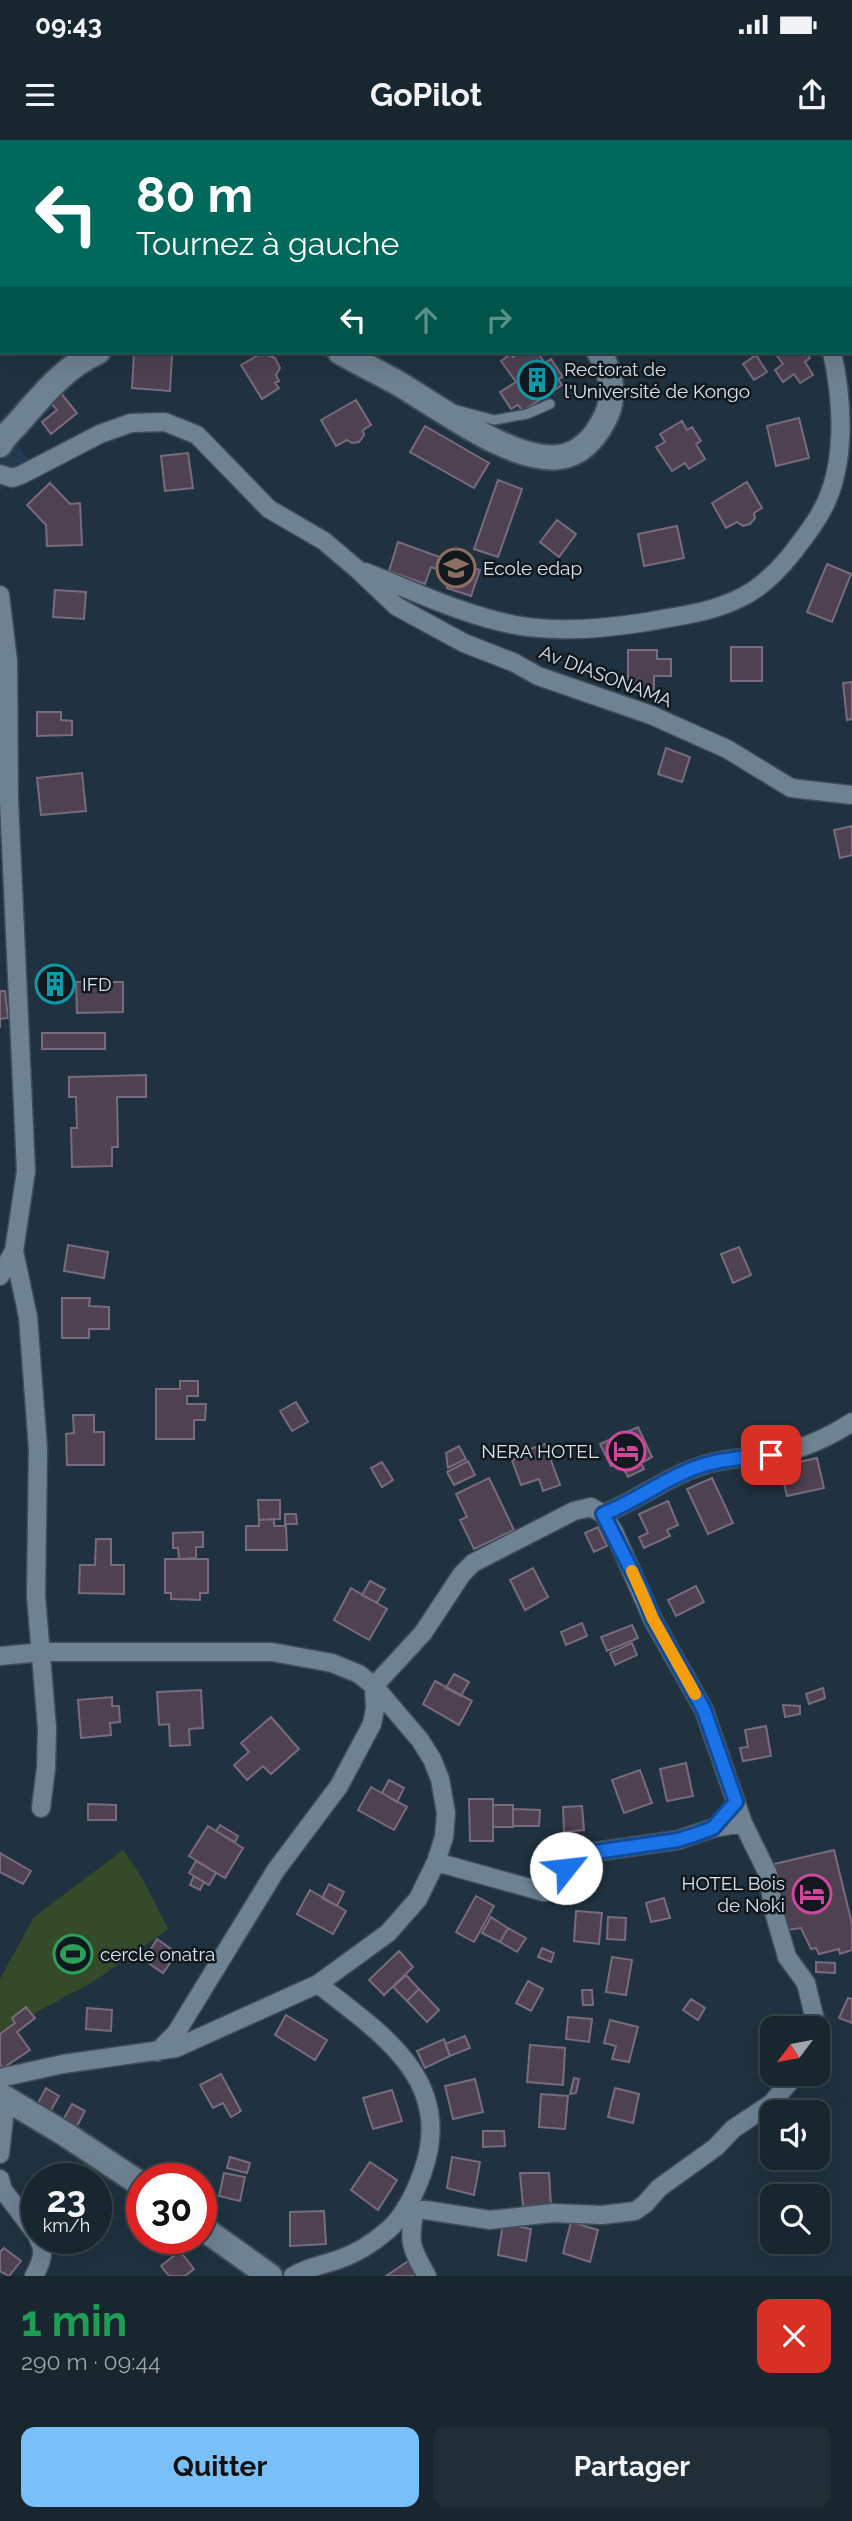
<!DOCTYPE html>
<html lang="fr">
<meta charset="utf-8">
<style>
:root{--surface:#18262f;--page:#212e37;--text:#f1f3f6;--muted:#9fa5aa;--line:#36434b;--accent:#79bff8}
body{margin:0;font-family:Raleway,sans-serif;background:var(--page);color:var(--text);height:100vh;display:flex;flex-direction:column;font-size:26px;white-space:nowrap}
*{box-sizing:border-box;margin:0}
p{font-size:23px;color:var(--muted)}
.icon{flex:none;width:38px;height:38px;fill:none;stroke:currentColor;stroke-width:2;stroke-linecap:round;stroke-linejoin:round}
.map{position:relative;height:2136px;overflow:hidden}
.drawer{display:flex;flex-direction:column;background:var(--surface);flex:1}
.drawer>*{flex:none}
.guide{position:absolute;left:0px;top:0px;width:852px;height:214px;box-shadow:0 7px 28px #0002,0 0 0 2px var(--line);background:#00695c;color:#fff;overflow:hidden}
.needle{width:46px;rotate:238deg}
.controls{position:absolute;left:760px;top:1876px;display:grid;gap:14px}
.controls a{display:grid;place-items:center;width:70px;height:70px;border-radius:14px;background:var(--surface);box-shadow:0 7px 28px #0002,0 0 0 2px var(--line);font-size:35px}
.speed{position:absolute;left:21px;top:2023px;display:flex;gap:14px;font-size:35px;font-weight:700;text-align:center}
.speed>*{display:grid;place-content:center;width:91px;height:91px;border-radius:50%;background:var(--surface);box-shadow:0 7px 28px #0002,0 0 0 2px var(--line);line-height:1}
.speed small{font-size:18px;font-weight:400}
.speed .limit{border:10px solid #d22;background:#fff;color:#111}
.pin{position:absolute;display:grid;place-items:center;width:60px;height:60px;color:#fff;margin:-30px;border-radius:14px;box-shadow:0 4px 10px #0006}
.me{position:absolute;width:77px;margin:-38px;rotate:61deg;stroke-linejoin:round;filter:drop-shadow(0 0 5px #0008)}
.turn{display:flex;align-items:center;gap:24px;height:147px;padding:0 21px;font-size:32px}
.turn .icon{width:91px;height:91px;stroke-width:2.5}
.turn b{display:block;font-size:49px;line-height:60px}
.lanes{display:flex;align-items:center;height:66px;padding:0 21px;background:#0003;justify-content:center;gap:35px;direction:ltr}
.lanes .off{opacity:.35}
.round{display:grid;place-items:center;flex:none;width:74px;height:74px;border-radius:14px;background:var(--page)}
.head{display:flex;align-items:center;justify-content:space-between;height:119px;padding:0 21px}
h1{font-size:42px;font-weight:700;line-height:52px;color:#1e9e55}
.cta{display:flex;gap:14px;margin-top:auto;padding:14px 21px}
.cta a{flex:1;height:80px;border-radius:14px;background:var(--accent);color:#111;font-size:28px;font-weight:700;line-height:80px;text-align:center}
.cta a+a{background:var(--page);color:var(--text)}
.status{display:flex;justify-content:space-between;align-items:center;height:49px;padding:0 35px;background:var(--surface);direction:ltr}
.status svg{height:19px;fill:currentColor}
header{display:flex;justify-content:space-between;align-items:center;height:91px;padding:0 21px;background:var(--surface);font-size:32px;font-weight:700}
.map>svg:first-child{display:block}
.built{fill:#243b4d}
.green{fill:#354a28}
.building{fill:#4d4152;stroke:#786b7e;stroke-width:2}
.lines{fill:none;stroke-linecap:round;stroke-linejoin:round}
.lane-casing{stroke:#3e4e59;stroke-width:12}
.street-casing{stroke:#3e4e59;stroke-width:21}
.secondary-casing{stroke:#3e4e59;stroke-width:28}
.lane{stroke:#6e8292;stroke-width:9}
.street{stroke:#6e8292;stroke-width:18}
.secondary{stroke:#6e8292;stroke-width:24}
.route-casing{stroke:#114b97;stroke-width:18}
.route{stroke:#1a73e8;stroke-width:12}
.slow{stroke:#f59e0b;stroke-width:12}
.labels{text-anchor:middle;stroke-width:5;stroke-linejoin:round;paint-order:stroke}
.poi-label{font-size:19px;fill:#d9e3ec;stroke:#11191f;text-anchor:start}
.street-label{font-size:19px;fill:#d9e3ec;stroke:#11191f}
</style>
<div class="status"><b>09:43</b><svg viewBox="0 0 49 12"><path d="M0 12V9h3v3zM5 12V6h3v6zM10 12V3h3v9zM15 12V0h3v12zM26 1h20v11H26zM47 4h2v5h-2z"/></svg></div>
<header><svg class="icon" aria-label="menu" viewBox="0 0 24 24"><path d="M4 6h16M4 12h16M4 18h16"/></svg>GoPilot<svg class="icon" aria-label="share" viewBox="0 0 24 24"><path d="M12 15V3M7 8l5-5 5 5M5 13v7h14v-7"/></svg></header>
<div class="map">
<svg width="852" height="2136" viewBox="0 0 852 2136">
<rect width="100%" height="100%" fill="#20323f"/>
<path class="built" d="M0,282L30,322L8,346L0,350Z"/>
<path class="green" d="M123,1710L142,1738L168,1789L96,1840L0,1892V1839L34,1777Z"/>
<path class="building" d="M134,212L172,215L170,251L132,248Z
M521,212H537L545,223L551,219L563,237L558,239L562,245L523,271L518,265L511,269L500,252L516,242L501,221L511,214L513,217Z
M774,212H806L810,218L805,222L813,235L800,243L794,234L783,242L775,230L783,224Z
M262,213L275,218L280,228L276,235L279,241L275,243L279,248L262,259L241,225Z
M756,215L767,232L754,240L743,224Z
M56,247L77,273L51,294L42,282L57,270L45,256Z
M356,260L371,285L363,290L364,295L359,302L352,303L347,300L336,306L321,280Z
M799,278L809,318L776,326L767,286Z
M682,281L687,290L692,287L701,301L696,304L705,319L689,329L685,323L672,331L656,307L665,302L660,294Z
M425,286L489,323L474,348L410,312Z
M188,313L193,348L165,351L161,316Z
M498,340L522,349L498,417L474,409Z
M747,342L762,368L754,373L755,378L750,384L743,386L737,382L726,388L712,363Z
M50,343L70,364L80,363L82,405L47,406L46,385L27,365Z
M557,380L576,394L559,417L540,402Z
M677,386L684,418L644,426L638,394Z
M398,402L440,417L438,423L447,426L450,419L480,430L471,456L447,448L452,434L431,427L425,444L389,431Z
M827,424L851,434L832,482L807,472Z
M55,450L86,452L84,479L53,477Z
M731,507H762V541H731Z
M628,510H657V519H671V536H654V550L628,551Z
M852,542V579L847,580L843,543Z
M37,572H61V580L72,581V595L37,596Z
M666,608L690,617L682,642L658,634Z
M82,633L86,671L41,675L37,638Z
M852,686V715L840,718L834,690Z
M39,834L71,835V853L39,854Z
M76,842H123V872L77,873Z
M0,851H5L8,878L0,879V888Z
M42,893H105V909H42Z
M146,935V957H117L118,1007H112V1026L72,1027L71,988H77L76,957H69V937Z
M68,1105L108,1112L104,1138L64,1131Z
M739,1107L751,1135L733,1143L721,1114Z
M62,1158H90L89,1166L109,1167V1189H89V1198H62Z
M180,1241H198V1256H187V1264H206L205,1280H194V1299H156V1249H180Z
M296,1262L308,1282L292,1291L280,1271Z
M73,1275H94V1292H104V1325H67L66,1294L74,1293Z
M638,1287L652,1317L641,1323L644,1329L628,1337L620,1322L611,1326L600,1304Z
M545,1304L560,1345L543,1351L539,1339L521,1345L512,1320L528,1314L527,1310Z
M459,1306L466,1319L448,1328L446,1313Z
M817,1318L824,1348L787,1356L780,1326Z
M468,1321L475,1335L454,1345L447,1332Z
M382,1322L393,1340L382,1347L371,1328Z
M489,1338L514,1390L474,1409L460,1380L467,1377L456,1354Z
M712,1338L733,1383L708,1394L687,1349Z
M258,1360H280V1379L259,1380Z
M668,1361L678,1385L667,1390L670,1396L644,1408L639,1397L648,1393L639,1374Z
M285,1374H296L297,1384H285Z
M274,1379V1386H286L287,1410H246V1386H259V1380Z
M598,1387L607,1406L594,1412L585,1393Z
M203,1392V1407H196V1418L179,1419L178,1408H173V1393Z
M96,1399H111V1425H124V1454L79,1453L80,1425H95Z
M165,1419H208V1453H200V1460L171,1459V1453H165Z
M533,1428L548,1457L525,1470L510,1440Z
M370,1441L385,1449L377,1463L362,1455Z
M696,1446L704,1462L676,1476L668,1460Z
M351,1448L387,1469L369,1500L334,1480Z
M582,1483L587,1496L566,1505L561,1492Z
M632,1485L638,1498L607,1511L601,1497Z
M632,1503L637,1515L615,1525L610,1513Z
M454,1534L469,1542L461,1556L446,1548Z
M435,1541L472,1561L459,1585L423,1564Z
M823,1548L825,1558L809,1564L806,1554Z
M201,1550L203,1588L189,1589L190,1605L170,1606L169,1584L159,1585L157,1552Z
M112,1557V1566H119L120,1582L110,1583L111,1595L81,1598L78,1560Z
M783,1565L800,1566V1574L785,1577Z
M271,1577L299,1609L271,1634L263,1626L247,1640L234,1625L249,1612L241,1603Z
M766,1586L771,1616L743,1621L740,1608L748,1607L745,1590Z
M686,1623L693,1656L667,1661L660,1629Z
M640,1630L652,1663L624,1673L612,1640Z
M389,1640L404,1648L397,1662L382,1653Z
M371,1647L407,1667L394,1690L358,1670Z
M469,1659H493V1701H470Z
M88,1664L116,1665V1680H88Z
M493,1665H513V1687H493Z
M582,1666L584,1690L564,1692L563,1667Z
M513,1669L540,1670L539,1686H513Z
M220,1685L238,1696L235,1702L216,1691Z
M208,1686L243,1708L225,1738L189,1716Z
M834,1710L852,1784V1810L840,1814L839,1809L819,1814L816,1808L811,1809L801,1788L788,1790L770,1725Z
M0,1713L31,1731L23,1744L0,1732Z
M196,1721L216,1733L209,1745L189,1733Z
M194,1736L204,1742L200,1750L190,1745Z
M329,1744L344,1752L337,1766L322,1758Z
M310,1750L346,1771L333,1794L297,1774Z
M476,1756L494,1766L474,1802L456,1792Z
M664,1758L670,1778L651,1782L646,1763Z
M576,1771L602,1773L599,1804L574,1801Z
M491,1777L508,1788L500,1802L482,1793Z
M608,1777L626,1778L625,1800L607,1799Z
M508,1788L526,1798L517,1812L500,1802Z
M157,1799L177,1813L163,1833L144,1820Z
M542,1808L554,1813L551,1822L538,1817Z
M399,1811L413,1827L384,1855L369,1840Z
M612,1817L632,1820L626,1855L606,1852Z
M816,1822L835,1823V1833L816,1832Z
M406,1835L419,1849L407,1861L393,1847Z
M528,1841L543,1849L531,1871L516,1863Z
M419,1849L439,1870L427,1882L407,1861Z
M582,1850H592L593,1865H583Z
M848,1858L852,1859V1883L839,1878Z
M691,1859L705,1868L698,1880L683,1870Z
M26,1867L35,1878L17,1892L30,1910L3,1928L0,1924V1894L15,1883L12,1878Z
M87,1868L112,1870L111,1891L86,1889Z
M286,1875L327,1900L315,1920L275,1895Z
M568,1877L592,1879L589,1902L566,1899Z
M610,1880L638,1887L629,1922L612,1919L616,1906L604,1903Z
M465,1896L470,1908L450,1916L445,1904Z
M444,1899L450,1916L425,1928L417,1911Z
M530,1905L565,1908L563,1945L527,1942Z
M221,1934L241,1971L231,1977L223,1963L213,1968L200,1945Z
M574,1938L579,1939L576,1953L570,1954Z
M475,1939L483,1972L453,1979L445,1946Z
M46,1948L59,1956L50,1972L37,1965Z
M615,1948L639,1954L633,1983L608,1977Z
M392,1950L402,1981L373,1989L363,1958Z
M541,1954L568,1956L565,1989L539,1987Z
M72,1964L85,1971L76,1988L63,1980Z
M483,1991H504L505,2006L483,2007Z
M230,2017L250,2023L247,2033L227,2028Z
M452,2017L480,2022L474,2055L447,2048Z
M370,2022L397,2040L378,2070L351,2050Z
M224,2033L245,2037L240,2061L219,2056Z
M520,2033H549L551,2065L523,2066Z
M324,2071L326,2104L290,2106V2072Z
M571,2082L598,2090L590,2122L563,2113Z
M503,2083L531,2089L526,2121L498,2115Z
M4,2108L21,2121L9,2136L0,2131V2112Z
M180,2111L194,2129L185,2136H169L161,2126Z
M410,2120L420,2136H386Z"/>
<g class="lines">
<defs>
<path id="lane" d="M457,270L494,280L527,274L550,264"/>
<path id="street" d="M720,2L722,0
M0,334L12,338L21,335L100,294L131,283L165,282L197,295L269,369L324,401L357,429L396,466L464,503L515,523L538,536L651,575L727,609L791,648L852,655
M365,432C414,451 463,475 515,485C558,493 603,489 646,482C678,476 709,473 738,459C761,449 779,430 794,411C803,399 814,385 821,372C847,327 843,261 832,212
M0,455L8,521L9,661L26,1031L14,1111L28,1177L38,1309L36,1456L47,1588L46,1628L41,1668
M0,1136L14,1111
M603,1374C638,1360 668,1336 704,1325C725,1318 746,1318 768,1315C799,1311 826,1299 852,1282
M0,1516L42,1512H272L332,1523L359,1534L374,1546L420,1600L432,1619L440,1639L446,1673L444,1697L436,1722L418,1759L388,1793L318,1844L176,1908L63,1924L0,1938
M436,1722L544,1752L552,1751C565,1742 562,1724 574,1715L678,1700L713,1688L743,1683
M157,1912L176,1893L276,1730L339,1646L372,1584L375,1569L374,1546L423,1493L462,1434L473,1423L574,1371L591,1367L603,1374L614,1392L653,1480L704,1570L743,1683L768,1734L774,1772L787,1817L806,1843L817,1888
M0,2014L6,1959
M0,2039L3,2050L37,2095
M406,2067L490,2080L552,2073L602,2075L635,2071L645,2064L659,2048L716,2007L733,1989L772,1963L796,1934
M415,2067C409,2102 409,2105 427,2136
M34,2136C41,2123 46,2112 38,2098
M293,2136C306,2128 322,2125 337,2120C356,2114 373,2103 388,2090C404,2076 416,2051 423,2031C455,1939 380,1893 318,1844"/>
<path id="secondary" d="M276,0V2
M340,212C360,224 381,233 401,245C440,268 513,323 559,317C579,315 594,299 603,282C616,260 613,234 599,212
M0,305C4,297 10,291 17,284C41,257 64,227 98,212
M0,1955L65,1994L142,2045
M201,2087L270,2136"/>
</defs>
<use href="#lane" class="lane-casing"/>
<use href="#street" class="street-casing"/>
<use href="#secondary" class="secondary-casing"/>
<use href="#lane" class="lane"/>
<use href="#street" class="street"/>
<use href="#secondary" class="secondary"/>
</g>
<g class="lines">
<defs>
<path id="route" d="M566,1728L568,1720L575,1715L678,1700L697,1694L713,1688L736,1662L704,1570L653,1479L642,1451L603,1374C634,1362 657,1344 685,1332C713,1319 741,1318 771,1315"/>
</defs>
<use href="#route" class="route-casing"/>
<use href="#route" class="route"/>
<path class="slow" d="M632,1431L653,1479L695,1554"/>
</g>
<defs>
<symbol id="building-ring" viewBox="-11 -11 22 22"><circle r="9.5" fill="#11191f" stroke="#0f9aa8" stroke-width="1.5"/><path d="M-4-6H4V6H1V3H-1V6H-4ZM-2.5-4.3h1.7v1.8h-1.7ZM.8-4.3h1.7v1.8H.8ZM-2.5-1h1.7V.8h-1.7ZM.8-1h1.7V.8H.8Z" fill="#0f9aa8"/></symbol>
<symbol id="school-ring" viewBox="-11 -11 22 22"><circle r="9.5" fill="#11191f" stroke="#8d6e63" stroke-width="1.5"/><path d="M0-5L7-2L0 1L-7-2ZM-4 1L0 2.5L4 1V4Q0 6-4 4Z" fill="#8d6e63"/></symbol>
<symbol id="hotel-ring" viewBox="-11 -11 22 22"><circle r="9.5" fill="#11191f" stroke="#d1479c" stroke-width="1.5"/><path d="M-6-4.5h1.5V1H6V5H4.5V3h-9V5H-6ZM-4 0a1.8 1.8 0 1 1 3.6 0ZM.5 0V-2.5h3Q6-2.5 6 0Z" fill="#d1479c"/></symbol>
<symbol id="stadium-ring" viewBox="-11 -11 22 22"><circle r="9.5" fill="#11191f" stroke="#2e9e5b" stroke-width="1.5"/><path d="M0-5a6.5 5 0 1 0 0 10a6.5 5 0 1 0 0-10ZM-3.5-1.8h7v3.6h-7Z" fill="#2e9e5b"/></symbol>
</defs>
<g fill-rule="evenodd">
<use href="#building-ring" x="515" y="218" width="44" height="44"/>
<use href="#school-ring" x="434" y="406" width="44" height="44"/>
<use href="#building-ring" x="33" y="822" width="44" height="44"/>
<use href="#hotel-ring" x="604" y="1289" width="44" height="44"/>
<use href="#hotel-ring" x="790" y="1732" width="44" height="44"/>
<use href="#stadium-ring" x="51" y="1792" width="44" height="44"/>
</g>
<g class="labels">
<g class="poi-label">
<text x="564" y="236">Rectorat de<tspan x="564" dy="22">l'Université de Kongo</tspan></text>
<text x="483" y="435">Ecole edap</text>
<text x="82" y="851">IFD</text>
<text x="599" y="1318" text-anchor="end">NERA HOTEL</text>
<text x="785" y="1750" text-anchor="end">HOTEL Bois<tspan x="785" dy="22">de Noki</tspan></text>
<text x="100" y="1821">cercle onatra</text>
</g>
<g class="street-label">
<text transform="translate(606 536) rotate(21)" y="7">Av DIASONAMA</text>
</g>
</g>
</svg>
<div class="controls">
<a><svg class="needle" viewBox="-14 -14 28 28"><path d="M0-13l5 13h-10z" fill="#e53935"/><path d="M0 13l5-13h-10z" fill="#9fa5aa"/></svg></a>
<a><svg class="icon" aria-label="sound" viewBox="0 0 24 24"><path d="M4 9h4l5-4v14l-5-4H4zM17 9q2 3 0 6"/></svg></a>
<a><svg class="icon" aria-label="search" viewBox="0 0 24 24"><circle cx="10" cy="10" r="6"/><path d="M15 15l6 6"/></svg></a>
</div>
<div class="speed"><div>23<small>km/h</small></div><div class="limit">30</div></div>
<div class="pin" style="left:771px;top:1315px;background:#d93025"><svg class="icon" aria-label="arrive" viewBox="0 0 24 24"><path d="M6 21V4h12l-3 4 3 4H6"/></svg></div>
<svg class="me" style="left:566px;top:1728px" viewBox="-20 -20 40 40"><circle r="19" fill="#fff"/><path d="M0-13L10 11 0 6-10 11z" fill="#1a73e8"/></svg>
<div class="guide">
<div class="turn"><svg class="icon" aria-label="left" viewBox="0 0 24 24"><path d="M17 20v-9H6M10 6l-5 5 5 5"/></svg><div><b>80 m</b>Tournez à gauche</div></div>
<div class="lanes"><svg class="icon" aria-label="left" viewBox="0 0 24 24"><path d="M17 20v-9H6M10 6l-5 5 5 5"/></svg><svg class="icon off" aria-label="ahead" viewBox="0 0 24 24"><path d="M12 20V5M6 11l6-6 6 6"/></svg><svg class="icon off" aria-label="right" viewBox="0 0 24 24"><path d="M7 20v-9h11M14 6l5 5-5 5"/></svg></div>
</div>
</div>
<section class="drawer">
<div class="head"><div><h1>1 min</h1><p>290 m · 09:44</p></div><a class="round" style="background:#d93025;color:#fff"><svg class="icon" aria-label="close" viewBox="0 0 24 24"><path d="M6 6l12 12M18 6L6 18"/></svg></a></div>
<div class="cta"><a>Quitter</a><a>Partager</a></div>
</section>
